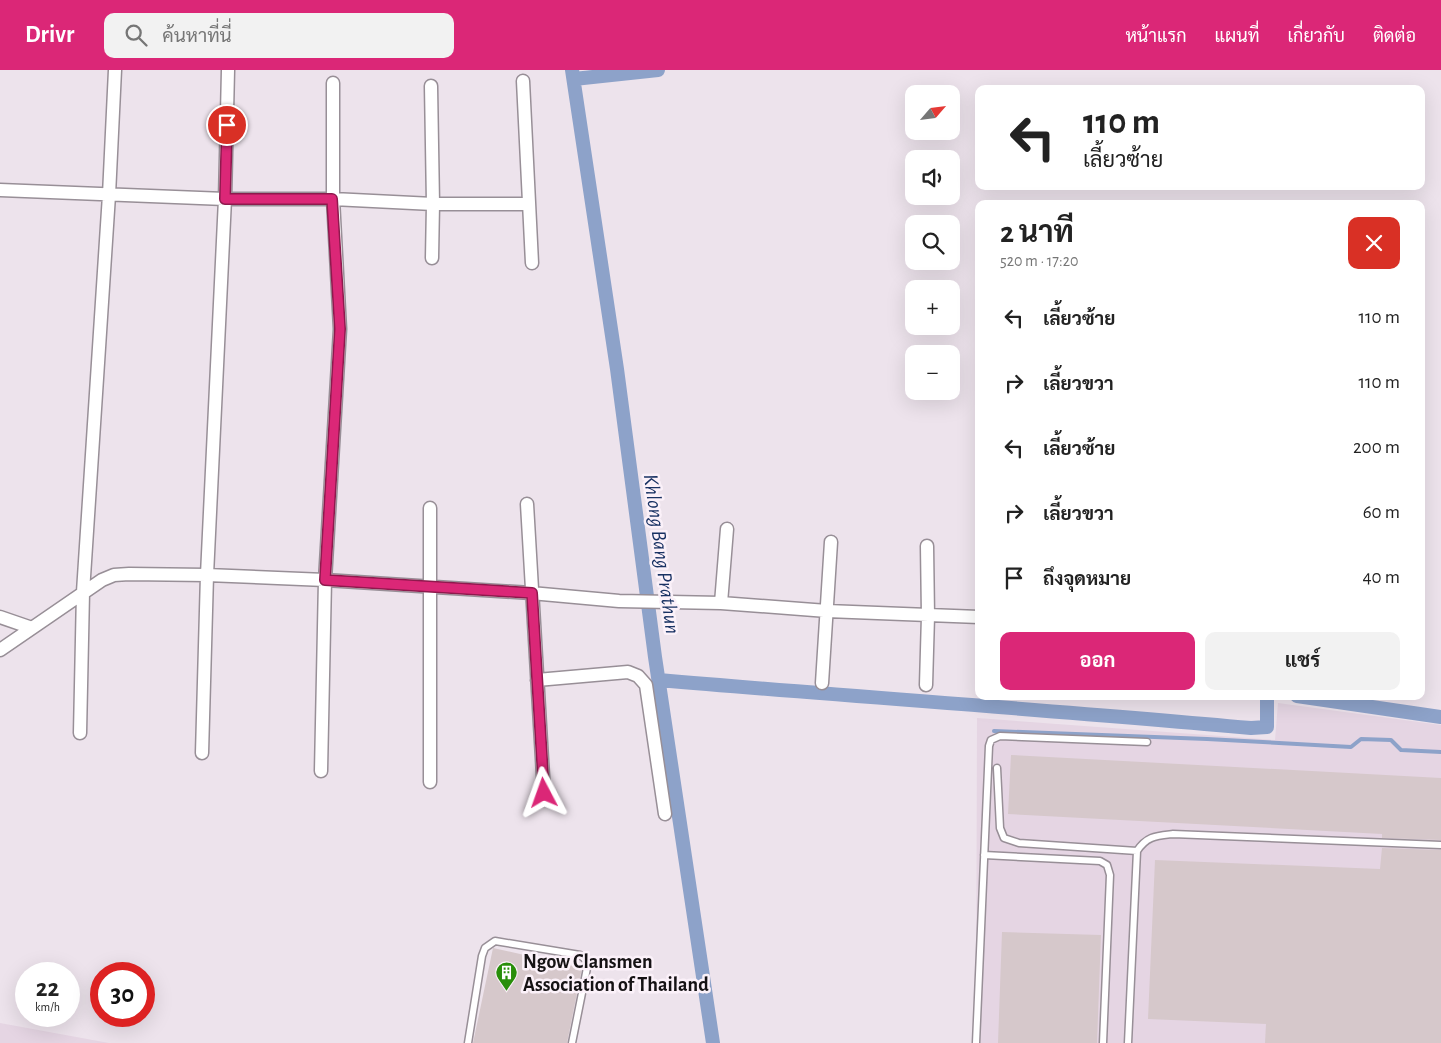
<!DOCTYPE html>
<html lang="th">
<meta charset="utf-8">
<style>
:root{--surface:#fff;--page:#f2f2f2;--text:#222;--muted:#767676;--accent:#db2777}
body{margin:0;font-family:"Alegreya Sans",Sarabun,sans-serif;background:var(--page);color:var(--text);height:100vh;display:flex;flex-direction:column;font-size:19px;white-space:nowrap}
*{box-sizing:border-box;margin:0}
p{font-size:16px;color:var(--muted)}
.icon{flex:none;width:28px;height:28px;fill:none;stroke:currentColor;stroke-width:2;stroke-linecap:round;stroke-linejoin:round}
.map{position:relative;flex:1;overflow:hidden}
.drawer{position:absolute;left:975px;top:130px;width:450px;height:500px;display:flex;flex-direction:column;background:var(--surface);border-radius:10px;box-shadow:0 5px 20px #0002}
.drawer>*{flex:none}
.banner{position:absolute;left:975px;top:15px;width:450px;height:105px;border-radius:10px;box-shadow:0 5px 20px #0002;background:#fff;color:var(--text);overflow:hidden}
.needle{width:32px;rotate:62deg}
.tools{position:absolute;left:905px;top:15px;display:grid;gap:10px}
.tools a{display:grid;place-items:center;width:55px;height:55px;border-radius:10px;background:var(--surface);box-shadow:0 5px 20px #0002;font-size:25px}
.speed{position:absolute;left:15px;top:892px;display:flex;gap:10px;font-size:25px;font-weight:700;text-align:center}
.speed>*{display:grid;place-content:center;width:65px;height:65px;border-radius:50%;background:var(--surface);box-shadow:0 5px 20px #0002;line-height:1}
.speed small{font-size:12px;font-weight:400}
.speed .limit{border:8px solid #d22;background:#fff;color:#111}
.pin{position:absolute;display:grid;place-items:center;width:42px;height:42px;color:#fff;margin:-21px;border:2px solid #fff;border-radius:50%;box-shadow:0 1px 5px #0007}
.me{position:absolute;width:55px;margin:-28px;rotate:356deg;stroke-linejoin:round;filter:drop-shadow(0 0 4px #0008)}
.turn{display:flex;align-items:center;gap:18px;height:105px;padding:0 25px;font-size:22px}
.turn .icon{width:65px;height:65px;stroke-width:2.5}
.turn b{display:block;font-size:35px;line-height:42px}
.round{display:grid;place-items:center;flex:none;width:52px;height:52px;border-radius:10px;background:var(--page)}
.overview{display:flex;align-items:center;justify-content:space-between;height:85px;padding:0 25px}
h1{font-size:30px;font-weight:700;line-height:38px}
.button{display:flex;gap:10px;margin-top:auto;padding:10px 25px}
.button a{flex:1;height:58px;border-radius:10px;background:var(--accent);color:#fff;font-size:20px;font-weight:700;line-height:58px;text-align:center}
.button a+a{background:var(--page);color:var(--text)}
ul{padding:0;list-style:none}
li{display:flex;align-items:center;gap:15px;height:65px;padding:0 25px}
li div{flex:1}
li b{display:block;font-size:19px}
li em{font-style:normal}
header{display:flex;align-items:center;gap:30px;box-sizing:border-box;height:70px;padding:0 25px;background:var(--accent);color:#fff}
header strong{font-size:24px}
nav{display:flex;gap:28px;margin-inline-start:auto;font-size:18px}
.search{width:350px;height:45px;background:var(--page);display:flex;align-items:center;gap:12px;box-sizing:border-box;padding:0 18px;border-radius:10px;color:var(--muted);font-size:19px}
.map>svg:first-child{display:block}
.built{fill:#e5d5e3}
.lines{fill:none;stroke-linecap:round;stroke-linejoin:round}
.stream{stroke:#8da2c9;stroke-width:4}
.canal{stroke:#8da2c9;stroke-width:14}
.building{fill:#d6c8cb}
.service-casing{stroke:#988f97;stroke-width:9}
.minor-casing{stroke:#988f97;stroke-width:15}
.service{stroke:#fff;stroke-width:6}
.minor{stroke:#fff;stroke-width:12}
.route-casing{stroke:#8e194d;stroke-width:12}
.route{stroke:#db2777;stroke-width:9}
.labels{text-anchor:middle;stroke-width:5;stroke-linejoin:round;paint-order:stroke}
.poi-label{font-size:20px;font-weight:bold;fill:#151214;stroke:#fbf1f9;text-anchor:start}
.water-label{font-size:21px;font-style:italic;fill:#193263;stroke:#fbf1f9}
</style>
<header>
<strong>Drivr</strong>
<div class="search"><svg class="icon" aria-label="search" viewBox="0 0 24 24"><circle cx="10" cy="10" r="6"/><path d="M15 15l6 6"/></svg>ค้นหาที่นี่</div>
<nav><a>หน้าแรก</a><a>แผนที่</a><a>เกี่ยวกับ</a><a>ติดต่อ</a></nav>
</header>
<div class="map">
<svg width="1441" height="973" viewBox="0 0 1441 973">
<rect width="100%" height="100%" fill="#ede3ec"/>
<path class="built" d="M1278,633L1441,655V973H976L977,648L1275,670Z
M0,953L109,973H0Z"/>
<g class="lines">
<path class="stream" d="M994,661L1207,669L1351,677L1361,669L1391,670L1401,680L1441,682"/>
<path class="canal" d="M572,0L617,299L655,587L713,973
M574,9L658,0
M659,610C856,627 1054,640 1251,658L1267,657V626
M1297,626L1441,647"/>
</g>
<path class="building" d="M1011,685L1441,708V770L1382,768V764L1008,744Z
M1382,778L1441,780V973H1265L1266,954L1148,949L1155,790L1380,799Z
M1002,862L1101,865L1097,973H998Z
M493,878L582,898L567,973H473Z"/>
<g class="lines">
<defs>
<path id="service" d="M997,698L1000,758L1004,768L1019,773L1137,781
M984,785L1100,791L1107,795L1110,805L1103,973
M468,973L482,886L485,878L495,871L580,885C586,889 587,892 587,898L572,973
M976,973L989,676L991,670L1000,666L1147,672
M1128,973L1137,781C1147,766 1156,766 1173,764L1441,775"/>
<path id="minor" d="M523,11L532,193
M431,16L433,134L432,188
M0,120L225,129H333L433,134H529
M527,434L544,723
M430,438V712
M721,533L727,459
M0,547L32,558
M0,580L102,510L114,505L129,504L207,505L325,510L531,523L619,531L721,533L827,541L979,547
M537,610L628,602L638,606L646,615L665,744
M822,613L831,472
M926,615L928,546L927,476
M80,663L83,522L109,125L115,0
M202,683L207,505L225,129L228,0
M321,701L325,510L340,259L333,129V13"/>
</defs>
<use href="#service" class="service-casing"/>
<use href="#minor" class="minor-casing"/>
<use href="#service" class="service"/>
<use href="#minor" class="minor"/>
</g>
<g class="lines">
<defs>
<path id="route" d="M227,55L225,129H332L340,259L325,510L532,523L544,723"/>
</defs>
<use href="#route" class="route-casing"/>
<use href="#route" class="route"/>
</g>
<defs>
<symbol id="building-pin" viewBox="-11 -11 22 30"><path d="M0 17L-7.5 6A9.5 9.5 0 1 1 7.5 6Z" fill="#288e0a" stroke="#fbf1f9"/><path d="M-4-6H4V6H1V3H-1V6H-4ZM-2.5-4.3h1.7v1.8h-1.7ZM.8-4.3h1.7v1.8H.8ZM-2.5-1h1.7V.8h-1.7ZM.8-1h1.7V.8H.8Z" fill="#fff"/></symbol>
</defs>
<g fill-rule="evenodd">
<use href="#building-pin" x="494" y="890" width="25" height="34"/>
</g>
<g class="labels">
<g class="poi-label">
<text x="523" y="898">Ngow Clansmen<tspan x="523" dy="23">Association of Thailand</tspan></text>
</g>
<g class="water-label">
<text transform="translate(662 484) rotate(82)" y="7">Khlong Bang Prathun</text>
</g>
</g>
</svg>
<div class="tools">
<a><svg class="needle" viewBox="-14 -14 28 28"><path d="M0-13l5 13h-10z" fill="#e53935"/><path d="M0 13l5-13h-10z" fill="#767676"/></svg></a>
<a><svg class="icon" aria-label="sound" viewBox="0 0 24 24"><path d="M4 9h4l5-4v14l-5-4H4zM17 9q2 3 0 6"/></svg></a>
<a><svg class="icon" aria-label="search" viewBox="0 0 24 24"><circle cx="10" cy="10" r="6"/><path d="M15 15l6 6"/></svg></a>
<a>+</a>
<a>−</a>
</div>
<div class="speed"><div>22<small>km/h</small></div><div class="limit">30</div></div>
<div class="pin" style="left:227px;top:55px;background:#d93025"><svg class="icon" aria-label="arrive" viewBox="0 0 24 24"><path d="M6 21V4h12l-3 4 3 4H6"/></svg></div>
<svg class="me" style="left:544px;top:723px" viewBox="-20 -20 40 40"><path d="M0-17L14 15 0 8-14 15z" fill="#db2777" stroke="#fff" stroke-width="4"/></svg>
<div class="banner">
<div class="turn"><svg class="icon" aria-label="left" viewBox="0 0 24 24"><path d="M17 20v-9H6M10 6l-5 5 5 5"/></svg><div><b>110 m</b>เลี้ยวซ้าย</div></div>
</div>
<section class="drawer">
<div class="overview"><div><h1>2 นาที</h1><p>520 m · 17:20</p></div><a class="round" style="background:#d93025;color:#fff"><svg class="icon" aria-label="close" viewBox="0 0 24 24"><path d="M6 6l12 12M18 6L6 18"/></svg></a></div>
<ul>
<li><svg class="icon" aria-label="left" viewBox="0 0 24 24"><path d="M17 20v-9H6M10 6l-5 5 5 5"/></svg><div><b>เลี้ยวซ้าย</b></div><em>110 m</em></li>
<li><svg class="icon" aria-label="right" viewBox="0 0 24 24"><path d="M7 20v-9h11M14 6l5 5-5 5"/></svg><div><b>เลี้ยวขวา</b></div><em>110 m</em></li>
<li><svg class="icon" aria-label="left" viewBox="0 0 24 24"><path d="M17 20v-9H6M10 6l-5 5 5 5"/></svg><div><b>เลี้ยวซ้าย</b></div><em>200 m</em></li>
<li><svg class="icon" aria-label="right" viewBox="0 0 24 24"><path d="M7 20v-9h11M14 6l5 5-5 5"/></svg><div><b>เลี้ยวขวา</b></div><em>60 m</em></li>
<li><svg class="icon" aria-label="arrive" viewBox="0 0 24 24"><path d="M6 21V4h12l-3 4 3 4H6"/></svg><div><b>ถึงจุดหมาย</b></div><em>40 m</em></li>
</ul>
<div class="button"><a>ออก</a><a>แชร์</a></div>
</section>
</div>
